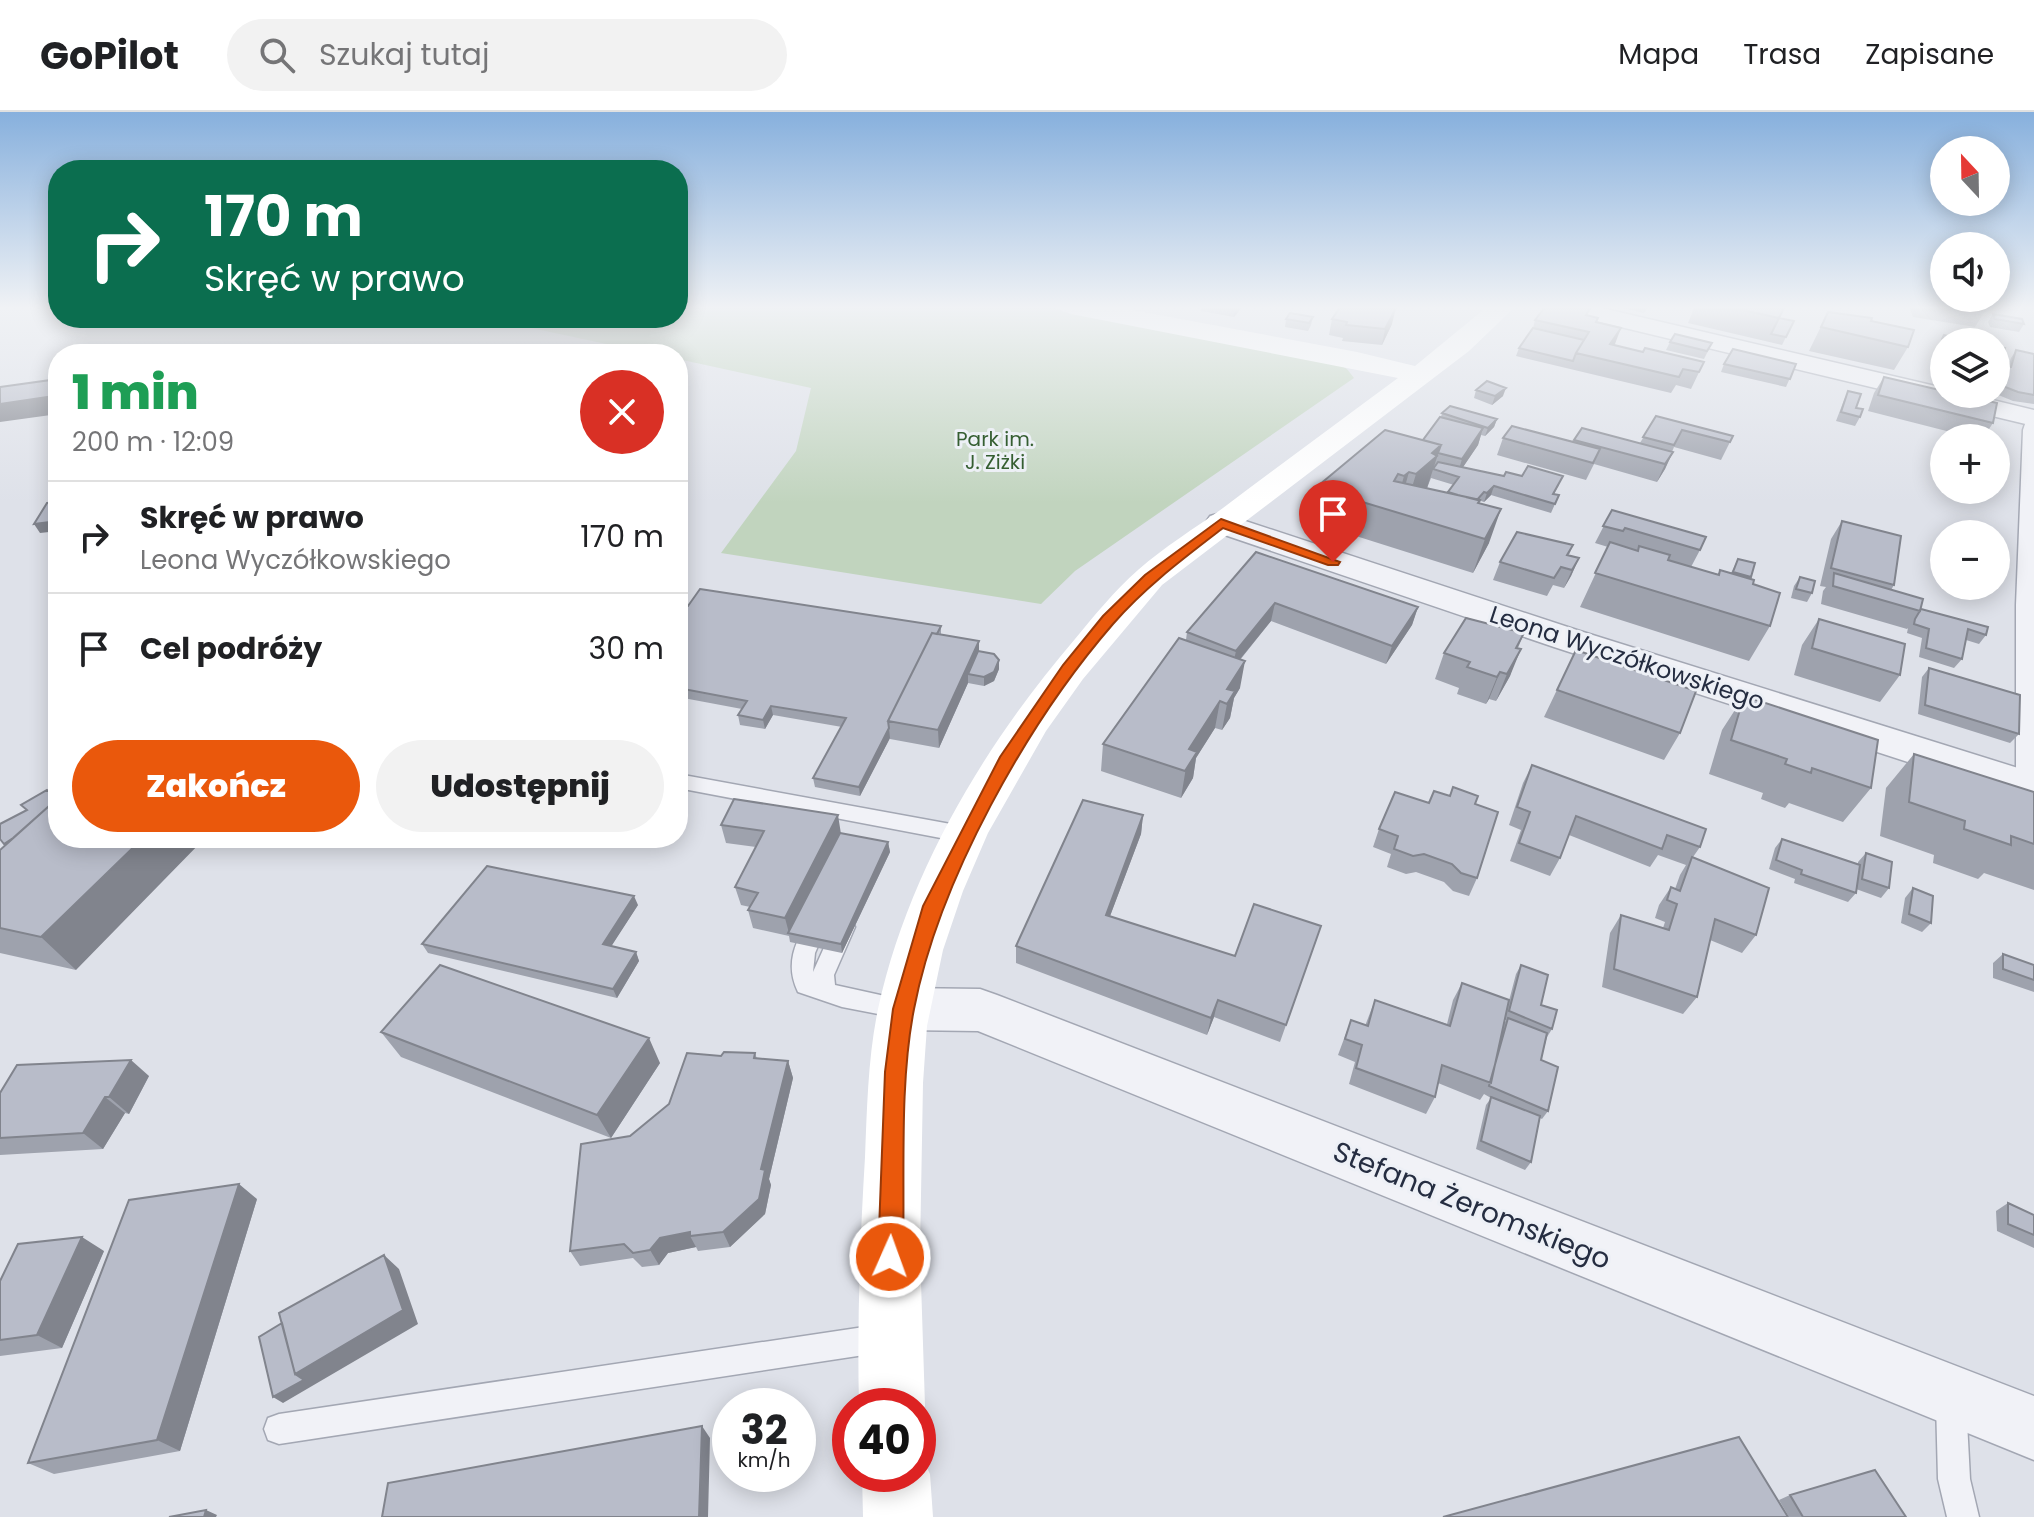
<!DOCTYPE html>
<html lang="pl">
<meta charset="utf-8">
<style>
:root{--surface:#fff;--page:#f2f2f2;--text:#202124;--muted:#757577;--line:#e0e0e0;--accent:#ea580c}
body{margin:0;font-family:Poppins,sans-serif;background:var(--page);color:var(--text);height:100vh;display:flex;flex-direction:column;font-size:30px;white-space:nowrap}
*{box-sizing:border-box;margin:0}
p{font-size:26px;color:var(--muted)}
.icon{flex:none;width:44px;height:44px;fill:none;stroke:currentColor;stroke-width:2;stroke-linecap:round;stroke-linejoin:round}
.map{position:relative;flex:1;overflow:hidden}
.panel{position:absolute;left:48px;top:232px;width:640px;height:504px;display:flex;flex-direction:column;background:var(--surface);border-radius:32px;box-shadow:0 4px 20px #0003}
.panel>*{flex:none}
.guide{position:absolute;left:48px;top:48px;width:640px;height:168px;border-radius:32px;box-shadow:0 4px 20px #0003;background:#0b6e4f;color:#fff;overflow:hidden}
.needle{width:52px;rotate:338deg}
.controls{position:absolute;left:1930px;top:24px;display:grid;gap:16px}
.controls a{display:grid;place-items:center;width:80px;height:80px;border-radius:50%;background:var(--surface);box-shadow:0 4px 20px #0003;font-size:40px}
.speed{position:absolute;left:712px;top:1276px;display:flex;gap:16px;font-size:40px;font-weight:700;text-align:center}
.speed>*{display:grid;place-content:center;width:104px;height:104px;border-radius:50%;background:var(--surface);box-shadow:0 4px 20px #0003;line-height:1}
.speed small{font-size:20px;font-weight:400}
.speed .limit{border:12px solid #d22;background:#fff;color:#111}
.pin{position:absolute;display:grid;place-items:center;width:68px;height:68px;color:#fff;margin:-82px -34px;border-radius:50% 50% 50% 0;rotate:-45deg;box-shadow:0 0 8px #0007}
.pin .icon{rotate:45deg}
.me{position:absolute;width:88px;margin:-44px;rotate:2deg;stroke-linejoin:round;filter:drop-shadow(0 0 6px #0008)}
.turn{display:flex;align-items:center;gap:28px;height:168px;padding:0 24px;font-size:36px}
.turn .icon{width:104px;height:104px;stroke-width:2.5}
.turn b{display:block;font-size:56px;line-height:68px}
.round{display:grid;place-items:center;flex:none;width:84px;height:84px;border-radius:42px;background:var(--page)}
.summary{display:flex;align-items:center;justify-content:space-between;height:136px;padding:0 24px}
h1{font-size:48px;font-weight:800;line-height:60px;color:#1e9e55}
.button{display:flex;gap:16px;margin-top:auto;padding:16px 24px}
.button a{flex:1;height:92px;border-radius:48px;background:var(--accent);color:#fff;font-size:32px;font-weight:800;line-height:92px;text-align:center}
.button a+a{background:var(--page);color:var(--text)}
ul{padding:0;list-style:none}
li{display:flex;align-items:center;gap:24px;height:112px;padding:0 24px;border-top:2px solid var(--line)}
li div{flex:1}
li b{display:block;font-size:30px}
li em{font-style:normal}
header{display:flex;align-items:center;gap:48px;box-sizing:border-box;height:112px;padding:0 40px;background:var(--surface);border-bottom:2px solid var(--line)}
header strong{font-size:38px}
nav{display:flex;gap:44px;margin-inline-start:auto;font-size:28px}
.search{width:560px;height:72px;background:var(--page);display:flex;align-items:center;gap:20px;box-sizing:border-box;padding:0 28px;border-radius:44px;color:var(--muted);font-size:30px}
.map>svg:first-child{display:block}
.green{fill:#c1d4be}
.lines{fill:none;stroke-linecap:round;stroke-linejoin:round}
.lane-casing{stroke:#a3a7b3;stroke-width:3}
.street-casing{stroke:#a3a7b3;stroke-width:3}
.lane{fill:#f1f2f7;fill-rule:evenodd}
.street{fill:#f1f2f7;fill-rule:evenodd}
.secondary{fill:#fff;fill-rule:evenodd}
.wall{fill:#9ea2ad;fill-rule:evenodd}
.shaded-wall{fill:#81848d}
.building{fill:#b8bcc9;stroke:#81848d;stroke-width:2}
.route{fill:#ea580c;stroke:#983908;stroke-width:2}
.labels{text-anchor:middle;stroke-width:6;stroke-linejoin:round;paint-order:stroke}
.far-park-label{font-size:20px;fill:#355e31;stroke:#edf0f6}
.street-label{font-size:24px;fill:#252d41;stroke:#edf0f6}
.near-street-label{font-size:28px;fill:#252d41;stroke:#edf0f6}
</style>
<header>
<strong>GoPilot</strong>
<div class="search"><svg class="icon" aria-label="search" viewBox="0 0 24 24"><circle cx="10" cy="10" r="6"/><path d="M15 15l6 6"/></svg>Szukaj tutaj</div>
<nav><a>Mapa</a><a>Trasa</a><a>Zapisane</a></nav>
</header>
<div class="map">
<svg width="2034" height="1405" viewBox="0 0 2034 1405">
<rect width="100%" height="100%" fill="#dee1e9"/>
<path class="green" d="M678,194H1041L1330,247L1347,257L1354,266L1075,459L1041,492L721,441L796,339L811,276L678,247V242H653L484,206H678Z"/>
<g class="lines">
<defs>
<path id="lane" d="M2034,302V676L2026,680L2016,673V493L2023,318L2027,306Z
M678,662L967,715L974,718L977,723L974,728L967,731L678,676Z
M818,800L826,803L829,809L815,841L813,860L836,809L844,806L852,809L855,815L834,863L835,873L912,890L916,897L912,904L904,907L842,895L798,880C784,851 796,830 810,803Z
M884,1212L894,1216L898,1226L894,1236L884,1240L279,1332L268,1328L264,1317L268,1306L279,1302Z
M1951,1275L1962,1279L1966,1290L1970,1367L1979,1405H1947L1938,1367L1936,1290L1940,1279Z"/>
<path id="street" d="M1551,194H1593L1944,276V282H1968L2034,298V314L1554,199Z
M1221,401L1580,519L2034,661V691L1554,535L1210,418L1205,411L1210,404Z
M904,876L980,877L997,883L2034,1284V1348L978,919L904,918L887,912L880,897L887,882Z"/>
</defs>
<use href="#lane" class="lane-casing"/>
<use href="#street" class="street-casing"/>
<use href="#lane" class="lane"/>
<use href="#street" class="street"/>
<path class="secondary" d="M1058,194H1111L1357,240L1415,254L1488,194H1516L1469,239L1162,473L1083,567L1046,619L988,721L963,779L943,838L927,914L923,971L920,1139L925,1294L918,1311V1294H859C857,1211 860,1128 865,1045C867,996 868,945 878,897C908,760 985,632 1075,527C1094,504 1115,478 1138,458C1164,435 1195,416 1223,396C1281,352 1340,309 1398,266L1071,202L1062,199Z
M918,1337L930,1362L933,1405H863L862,1362H918Z"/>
</g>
<path class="wall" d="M1202,194H1243L1234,205L1201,199Z
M1614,194H1649L1644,201Z
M1695,194H1785L1779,206L1794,209L1782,233L1688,211Z
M1909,194H1982L1985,199L1975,215L1913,205Z
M1390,195L1392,212L1382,233L1342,229L1343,226L1329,223L1332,207Z
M1828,200L1871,209L1908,235L1894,258L1809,239Z
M1993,202L2024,212L2019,220L1990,215L1988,210Z
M1588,204L1597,211L1614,233L1643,240L1704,250L1691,277L1676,273L1671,281L1516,244L1519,236L1533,216L1535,208Z
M1313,205L1311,213L1308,219L1285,215L1286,207Z
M1944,223L1977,230H1944V238L1937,235Z
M1670,230L1712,231L1704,247L1666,238Z
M1996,234L2002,245L1997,254L1996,253Z
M2016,238L2034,242V292L2013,289L1996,282L1997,276L1996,257L2008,255L2011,246Z
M1724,252H1796L1786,275L1721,260Z
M1884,265L1993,311L1983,326H1974L1868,299L1874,281Z
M1476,278L1503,284L1492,293L1474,286Z
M1848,279L1860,305L1855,314L1836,309L1844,288Z
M1442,301L1497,307L1494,315L1485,324L1481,323L1478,333L1463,355L1504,364L1559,373L1554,382L1559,383L1551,401L1491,383L1484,390L1481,389L1479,391L1489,431L1473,461L1318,412L1312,406L1319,373L1423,328L1441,305ZM1431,366L1454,373L1447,381L1427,376Z
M1656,304L1733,324L1721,348L1674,335L1665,357L1657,370L1594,352L1586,368L1497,343L1503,326L1573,330L1574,328L1640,331Z
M1612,398L1700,438L1691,455L1718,462L1720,458L1731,461L1738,447L1755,451L1750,467L1770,514L1749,549L1580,495L1608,435L1595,431Z
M1842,409L1894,473L1891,478L1921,497L1986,523L1979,532L1966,528L1962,547L1954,556L1919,545L1922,526L1907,521L1908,516L1907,517L1821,492L1823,479L1826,475L1820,474L1831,427Z
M1573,433L1569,443L1579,446L1571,464L1564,476L1553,473L1547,484L1493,468L1500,450Z
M1256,440L1418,495L1412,513L1386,552L1271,509L1240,548V576L1234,586L1230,606L1222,618L1215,616L1196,646L1193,666L1181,686L1101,659L1103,632L1186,528L1187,520Z
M1800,465L1812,481L1807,490L1791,486L1794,474Z
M678,492L941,514V523L999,548V557L994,569L984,574L968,571L939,636L890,627V626L860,684L815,675L813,666L842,615L773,603L765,617L740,613L738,603L742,597L678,585Z
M1819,507L1900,563L1880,590L1794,563L1802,533Z
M1524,521L1518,536L1510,564L1496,589L1489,587L1486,592L1457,582L1459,576L1435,567L1444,541Z
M1576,538L1680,621L1664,648L1544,605Z
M1929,556L2019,622L2010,631L1918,602L1922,565Z
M1744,584L1871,676L1843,710L1789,691L1785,696L1761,687L1763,681L1709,662L1722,618Z
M1914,642L2034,680V778L1984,761L1978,767L1933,751L1934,743L1880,724L1886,676Z
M1532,653L1700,735L1693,745L1756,823L1742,841L1710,828L1697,885L1683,902L1602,875L1610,821L1621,803L1663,816L1665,810L1655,806L1659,793L1671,775L1675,777L1680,763L1686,753L1658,743L1650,755L1569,723L1560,746L1550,764L1510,749L1521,718L1509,713L1523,671Z
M1429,691L1475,692L1477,766L1469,784L1453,779L1444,770L1416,760L1406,762L1387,755L1391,742L1373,735L1379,717Z
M1143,703L1141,722L1110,804L1235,844L1321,814L1280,930L1214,905L1207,923L1016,851V834Z
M721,713L841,721L888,730L890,740L842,841L790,830L789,824L753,816L748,798L750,795L741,793L735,775L756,735L726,731Z
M1782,727L1858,753V750L1866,741L1889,776L1881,786L1856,777V781L1848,790L1794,771L1795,767L1769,757L1775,736Z
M0,738L76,858L0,841Z
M1913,776L1931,811L1922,820L1901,811L1905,786Z
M638,793L611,834L636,840L639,849L617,886L428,841L422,832Z
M2003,842L2034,853V880L1993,866V851Z
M1521,853L1552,917L1547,925L1541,948L1548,999L1542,1007L1540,1006L1531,1050L1525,1058L1476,1037L1486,993L1491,986L1484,982L1480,988L1438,971L1435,985L1426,1002L1349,972L1355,950L1338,943L1351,908L1365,914L1375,888L1447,912L1453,888L1462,871L1503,914L1506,908H1504L1516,862Z
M381,920L660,951L611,1026L401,945Z
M755,941L757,947L788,949L793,966L769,1067L771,1073L765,1102L730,1135L698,1139L696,1135L668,1141L659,1153L642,1155L633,1146L580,1154L570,1139L630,1024L669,992L721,944Z
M149,964L129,1002L125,1001L103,1037L0,1043V981Z
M257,1087L180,1339L54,1362L28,1351Z
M2008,1091L2034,1103V1136L1997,1119L1996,1099Z
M104,1139L62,1236L0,1244V1169Z
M1790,1383L1906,1405H1789L1779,1388Z"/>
<path class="shaded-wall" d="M1236,194H1243L1234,205Z
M1396,196L1392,212L1382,233L1385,217Z
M1621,216L1615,232L1604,248L1610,232Z
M1506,276L1503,284L1492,293L1495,284Z
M58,277V302L0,310V292Z
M1497,307L1494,315L1485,324L1488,316Z
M1483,316L1478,333L1457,364L1462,347Z
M1441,333L1427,376L1406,395L1416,362L1432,341Z
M1673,340L1665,357L1657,370L1665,352Z
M1409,360L1400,392L1395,397L1404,364Z
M1494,374L1491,383L1484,390L1487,381Z
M1501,397L1489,431L1473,461L1485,427Z
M58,409V419L40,421L34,412Z
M1579,446L1571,464L1564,476L1572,458Z
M1275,491L1271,509L1232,557L1236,539Z
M1418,495L1412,513L1386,552L1392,534Z
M979,529V547L968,562V571L939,636L938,618Z
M1521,537L1510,564L1496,589L1507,562Z
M999,548V557L994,569L984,574V565Z
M1245,549L1240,576L1234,586L1230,606L1222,618L1227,592V577Z
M1500,560L1489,587L1486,592L1497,565Z
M1220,589L1215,616L1196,646L1193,666L1181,686L1189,637Z
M771,594L773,603L765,617L763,608Z
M889,616L890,626L860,684L859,675Z
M838,703L841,722L789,821L785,806Z
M1143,703L1141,722L1104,820L1106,803Z
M143,726H205L76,858L41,825Z
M888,730L890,740L842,841L841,832Z
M634,784L638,793L607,841L603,832Z
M636,840L639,849L617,886L613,877Z
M1218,888L1214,905L1207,923L1211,906Z
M649,926L660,951L611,1026L597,1003Z
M131,948L149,964L129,1002L109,985Z
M788,949L793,966L769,1067L771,1073L765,1102L730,1135L723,1120L761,1057Z
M105,985L125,1001L103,1037L83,1021Z
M239,1072L257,1087L180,1339L157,1328Z
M690,1120V1124L696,1135L668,1141L659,1153L650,1138L660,1126Z
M82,1125L104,1139L62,1236L37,1223Z
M384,1143L399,1157L418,1212L283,1291L273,1285L295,1262Z
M702,1314L710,1326L708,1405H699Z
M206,1398L217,1403L216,1405H204Z"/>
<path class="building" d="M1341,194H1390L1389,195L1396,196L1385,217L1346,213L1347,210L1332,207Z
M1546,194L1591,195L1586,203L1598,206L1596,210L1621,216L1610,232L1643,240L1645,236L1704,250L1699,260L1683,257L1679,265L1576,241L1589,220L1535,208Z
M1725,194H1785L1779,206Z
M1952,194H1982L1985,199Z
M1828,200L1872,206L1871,209L1914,218L1908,235L1821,215Z
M1290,201L1313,205L1309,211L1286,207Z
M1993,202L2022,207L2024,212L1995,207Z
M1779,206L1794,209L1786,225L1771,222Z
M1533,216L1584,228L1576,241L1573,249L1519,236Z
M1675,222L1712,231L1707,239L1670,230Z
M1944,223L1977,230H1949L1942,227Z
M1996,234L2005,236L2002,245L1996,244Z
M1733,237L1796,252L1790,267L1724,252Z
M2016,238L2034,242V283L2018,280L2000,273L2002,268L1996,266L1997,256L2011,255Z
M1884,265L1944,279V282H1959L1997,291L1993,311L1878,283Z
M58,267V277L54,284L0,292V275Z
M1487,269L1506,276L1495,284L1476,278Z
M1848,279L1861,282L1856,296L1863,297L1860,305L1841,300Z
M1450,294L1497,307L1488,316L1442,301Z
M1656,304L1733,324L1730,330L1682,318L1674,333L1643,325Z
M1440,305L1483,316L1462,347L1438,341L1441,333L1423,328Z
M1512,314L1600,337L1593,351L1503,326Z
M1582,316L1673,340L1665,352L1574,328Z
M1385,318L1441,333L1432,341L1437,344L1416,362L1409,360L1404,364L1398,362L1394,369L1480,388L1478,391L1501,397L1485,427L1326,379L1319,373Z
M1438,350L1504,364L1506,360L1522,364L1528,354L1563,364L1553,382L1559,383L1555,392L1494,374L1487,381L1484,380L1477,388L1458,383L1448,380L1459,365L1433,357Z
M58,390V409L34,412L47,391Z
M1612,398L1706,425L1700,438L1625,416L1623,419L1603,414Z
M1842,409L1901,424L1894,473L1831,456Z
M1517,420L1573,433L1567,443L1579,446L1572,458L1561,455L1554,466L1500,450Z
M1610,430L1638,439L1639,434L1670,443L1668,448L1719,463L1720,458L1754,468L1753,472L1780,481L1770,514L1595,461Z
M1256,440L1418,495L1392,534L1275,491L1236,539L1187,520Z
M1738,447L1755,451L1751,465L1733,460Z
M1834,461L1923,487L1920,499L1833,474Z
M1800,465L1815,469L1812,481L1796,477Z
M700,477L941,514L937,522L932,521L888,609L889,616L859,675L813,666L846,606L771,594L763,608L738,603L747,589L678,576V492L688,494Z
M1921,497L1988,515L1986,523L1968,517L1962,547L1926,536L1929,517L1914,512L1915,507Z
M1466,506L1524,521L1516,536L1521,537L1507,562L1500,560L1497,565L1467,555L1470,550L1444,541Z
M1819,507L1905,532L1900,563L1812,536Z
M932,521L979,529L938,618L888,609Z
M1179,526L1245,549L1227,577L1235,579L1227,592L1220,589L1189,637L1197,640L1185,659L1103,632Z
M1576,538L1696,579L1680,621L1557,578Z
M978,539L994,542L999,548L994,560L984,565L968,562Z
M1929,556L2020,583L2019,622L1925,593Z
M1744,584L1878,628L1871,676L1812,656L1811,661L1785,652L1787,647L1731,628Z
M1914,642L2034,680V732L2011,724V733L1964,717L1965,709L1909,690Z
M1532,653L1706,717L1700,735L1667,723L1662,737L1576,704L1560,746L1519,731L1530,700L1517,695Z
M1453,675L1478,684L1475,692L1498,700L1477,766L1461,761L1452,752L1424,742L1413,744L1394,737L1398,724L1379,717L1395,680L1429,691L1434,679L1450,684Z
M47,678L58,686L13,726L4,732L0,727V712L27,698L21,693Z
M58,686V726H143L41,825L0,816V738Z
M734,687L838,703L785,806L748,798L758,781L735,775L764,719L721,713Z
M1083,688L1143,703L1106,803L1235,844L1254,792L1321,814L1286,913L1218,888L1211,906L1016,834Z
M840,721L888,730L841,832L788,821Z
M1782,727L1860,753L1856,781L1801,762L1802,758L1776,748Z
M1866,741L1892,750L1889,776L1862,767Z
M1692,745L1769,776L1756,823L1715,807L1697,885L1614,857L1621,803L1669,818L1677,792L1667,788L1671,775L1680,779Z
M487,754L634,784L603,832L636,840L613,877L422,832Z
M1913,776L1933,784L1931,811L1909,802Z
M2003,842L2034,853V868L2003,857Z
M440,853L649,926L597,1003L381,920Z
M1521,853L1548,863L1541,893L1557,898L1552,917L1509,899Z
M1462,871L1509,888L1491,971L1442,953L1435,985L1356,956L1362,933L1345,927L1351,908L1368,914L1375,888L1450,914Z
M1508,906L1547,921L1541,948L1558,955L1548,999L1489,974Z
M724,940L755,941L754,946L788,949L761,1057L765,1058L759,1087L723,1120L690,1124V1120L660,1126L650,1138L633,1141L624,1132L570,1139L581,1032L630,1024L669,992L687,941L721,944Z
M131,948L109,985H105L83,1021L0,1026V981L17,953Z
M1491,985L1540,1004L1531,1050L1481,1029Z
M239,1072L157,1328L28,1351L129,1088Z
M2008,1091L2034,1103V1123L2008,1112Z
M82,1125L37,1223L0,1228V1169L18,1132Z
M384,1143L403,1198L295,1262L279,1201Z
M282,1211L295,1262L304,1268L273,1285L259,1225Z
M702,1314L699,1405H382L388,1371Z
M1739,1325L1788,1405H1443Z
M1875,1358L1906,1405H1803L1790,1383Z
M206,1398L204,1405H169Z"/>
<linearGradient id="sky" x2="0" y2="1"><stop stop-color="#87b0dd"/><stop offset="0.5" stop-color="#f0f2f5"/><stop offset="1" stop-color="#f0f2f5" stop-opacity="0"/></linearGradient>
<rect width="2034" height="391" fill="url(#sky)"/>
<path class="route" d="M1221,407L1340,450L1338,453H1328L1223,416C1184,446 1145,475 1113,512C1028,610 939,768 914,897C899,973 905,1066 903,1145L899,1154L890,1158L882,1154L878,1145L885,960L893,897L923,794L1000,645L1063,553L1103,504L1145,463Z"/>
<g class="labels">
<g class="far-park-label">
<text x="995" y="334">Park im.<tspan x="995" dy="23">J. Ziżki</tspan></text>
</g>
<g class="street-label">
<text transform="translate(1627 546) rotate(18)" y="8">Leona Wyczółkowskiego</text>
</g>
<g class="near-street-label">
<text transform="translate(1472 1093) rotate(22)" y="10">Stefana Żeromskiego</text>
</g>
</g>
</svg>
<div class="controls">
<a><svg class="needle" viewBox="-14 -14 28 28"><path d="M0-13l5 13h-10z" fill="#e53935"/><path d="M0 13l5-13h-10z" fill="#757577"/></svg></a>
<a><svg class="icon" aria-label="sound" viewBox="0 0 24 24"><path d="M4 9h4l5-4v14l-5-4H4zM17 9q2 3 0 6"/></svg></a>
<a><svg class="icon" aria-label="layers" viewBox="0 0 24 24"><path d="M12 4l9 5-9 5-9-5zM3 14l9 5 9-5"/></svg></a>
<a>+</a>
<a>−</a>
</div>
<div class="speed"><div>32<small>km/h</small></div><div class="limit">40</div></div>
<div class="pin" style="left:1333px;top:450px;background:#d93025"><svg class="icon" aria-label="arrive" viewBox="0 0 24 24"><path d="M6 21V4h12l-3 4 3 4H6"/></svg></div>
<svg class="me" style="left:890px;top:1145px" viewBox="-20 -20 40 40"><circle r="17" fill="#ea580c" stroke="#fff" stroke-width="3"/><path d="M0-11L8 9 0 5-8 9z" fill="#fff"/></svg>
<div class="guide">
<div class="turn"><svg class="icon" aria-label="right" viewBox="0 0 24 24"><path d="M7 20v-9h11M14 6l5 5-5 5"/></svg><div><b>170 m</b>Skręć w prawo</div></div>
</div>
<section class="panel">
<div class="summary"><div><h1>1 min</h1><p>200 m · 12:09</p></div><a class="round" style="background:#d93025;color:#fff"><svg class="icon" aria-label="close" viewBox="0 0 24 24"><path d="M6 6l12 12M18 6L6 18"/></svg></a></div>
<ul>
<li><svg class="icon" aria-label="right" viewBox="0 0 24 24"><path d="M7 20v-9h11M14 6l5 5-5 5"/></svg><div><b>Skręć w prawo</b><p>Leona Wyczółkowskiego</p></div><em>170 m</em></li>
<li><svg class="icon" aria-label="arrive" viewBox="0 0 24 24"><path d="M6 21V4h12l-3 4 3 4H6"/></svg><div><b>Cel podróży</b></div><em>30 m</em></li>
</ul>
<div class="button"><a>Zakończ</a><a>Udostępnij</a></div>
</section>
</div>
